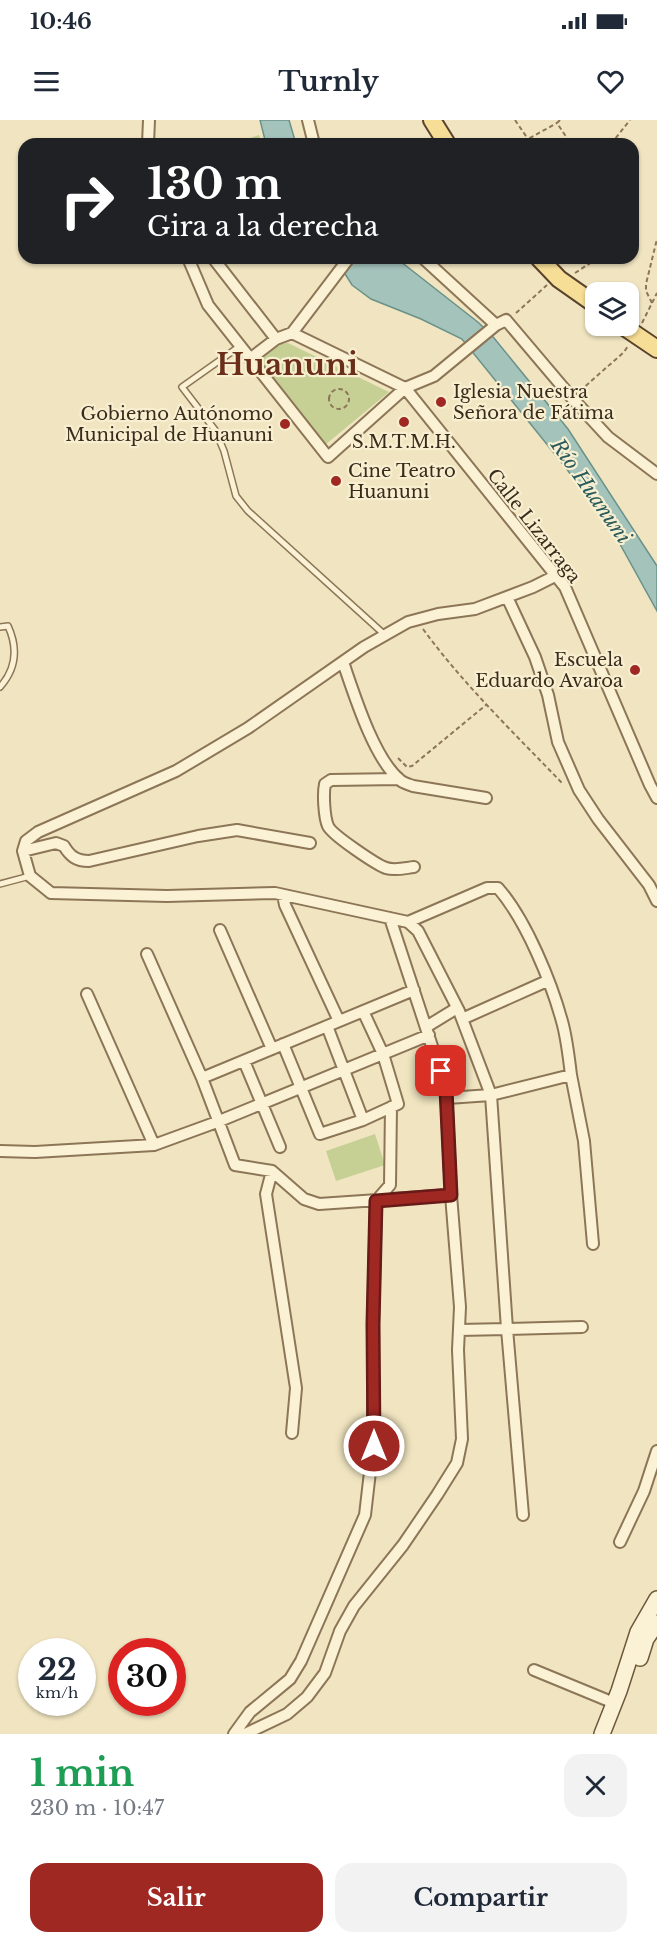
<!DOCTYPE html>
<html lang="es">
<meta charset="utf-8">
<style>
:root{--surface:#fff;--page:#f2f2f3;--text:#1f2937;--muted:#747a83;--accent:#9f2823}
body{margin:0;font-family:"Libre Baskerville",serif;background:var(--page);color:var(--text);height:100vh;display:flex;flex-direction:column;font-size:22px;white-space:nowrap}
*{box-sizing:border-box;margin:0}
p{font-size:20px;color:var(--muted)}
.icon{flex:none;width:33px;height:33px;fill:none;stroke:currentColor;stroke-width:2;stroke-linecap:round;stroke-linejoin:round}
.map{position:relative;height:1614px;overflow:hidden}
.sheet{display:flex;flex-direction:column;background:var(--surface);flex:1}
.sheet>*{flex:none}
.top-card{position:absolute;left:18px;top:18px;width:621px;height:126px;border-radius:18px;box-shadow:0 2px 4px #0004;background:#202124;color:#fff;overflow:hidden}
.controls{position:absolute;left:585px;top:162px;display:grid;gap:12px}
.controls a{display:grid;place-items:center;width:54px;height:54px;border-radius:12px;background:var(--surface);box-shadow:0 2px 4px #0004;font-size:30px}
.speed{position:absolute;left:18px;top:1518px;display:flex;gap:12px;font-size:30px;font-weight:700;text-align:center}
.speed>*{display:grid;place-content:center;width:78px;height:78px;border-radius:50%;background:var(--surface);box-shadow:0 2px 4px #0004;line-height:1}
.speed small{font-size:15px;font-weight:400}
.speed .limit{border:9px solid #d22;background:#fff;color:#111}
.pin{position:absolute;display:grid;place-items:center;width:51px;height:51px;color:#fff;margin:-26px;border-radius:12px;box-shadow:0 3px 9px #0006}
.me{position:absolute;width:66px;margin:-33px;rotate:0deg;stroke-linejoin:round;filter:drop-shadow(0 0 4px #0008)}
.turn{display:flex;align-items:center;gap:21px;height:126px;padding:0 30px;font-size:27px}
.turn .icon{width:78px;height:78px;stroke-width:2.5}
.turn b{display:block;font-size:42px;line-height:51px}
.round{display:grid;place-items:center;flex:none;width:63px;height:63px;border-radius:18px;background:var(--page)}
.summary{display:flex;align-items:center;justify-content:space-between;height:102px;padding:0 30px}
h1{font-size:36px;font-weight:700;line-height:45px;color:#1e9e55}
.button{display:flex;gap:12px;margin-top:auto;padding:12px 30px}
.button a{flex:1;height:69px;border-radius:18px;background:var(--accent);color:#fff;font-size:24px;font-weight:700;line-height:69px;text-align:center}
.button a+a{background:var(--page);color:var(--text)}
.status{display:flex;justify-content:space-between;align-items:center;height:42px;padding:0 30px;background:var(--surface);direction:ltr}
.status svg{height:16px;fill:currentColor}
header{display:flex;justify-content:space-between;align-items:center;height:78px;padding:0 30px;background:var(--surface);font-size:27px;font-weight:700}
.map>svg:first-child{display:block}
.green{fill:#c6d094}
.water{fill:#a4c3bb;stroke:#6a928a;stroke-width:1.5}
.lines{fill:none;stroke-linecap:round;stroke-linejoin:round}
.lane-casing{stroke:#8c7657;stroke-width:8}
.street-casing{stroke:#8c7657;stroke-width:14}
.secondary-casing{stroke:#6d573a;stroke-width:18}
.primary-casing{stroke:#59432c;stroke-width:20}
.path{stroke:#8c7657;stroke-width:2;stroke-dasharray:4.5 3;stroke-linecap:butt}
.lane{stroke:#fbf2d5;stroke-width:5}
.street{stroke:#fbf2d5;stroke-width:10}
.secondary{stroke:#fbf2d5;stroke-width:15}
.primary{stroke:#f7de96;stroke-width:16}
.route-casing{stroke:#671a17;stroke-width:15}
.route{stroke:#9f2823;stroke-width:10}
.poi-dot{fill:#9f2823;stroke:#f8efd1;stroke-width:2}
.labels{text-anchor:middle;stroke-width:4.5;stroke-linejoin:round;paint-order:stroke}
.poi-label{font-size:18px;fill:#3a2c1c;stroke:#f8efd1;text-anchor:start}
.street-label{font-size:18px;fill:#3a2c1c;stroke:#f8efd1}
.water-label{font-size:20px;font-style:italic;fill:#2b5b5b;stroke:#f8efd1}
.town-label{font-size:30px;font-weight:bold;fill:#6a2e19;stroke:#f8efd1}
</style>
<div class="status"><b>10:46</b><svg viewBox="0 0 49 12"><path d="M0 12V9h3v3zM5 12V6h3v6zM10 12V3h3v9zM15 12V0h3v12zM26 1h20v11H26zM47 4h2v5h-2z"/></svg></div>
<header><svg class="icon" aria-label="menu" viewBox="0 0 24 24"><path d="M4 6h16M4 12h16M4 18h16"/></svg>Turnly<svg class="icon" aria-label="heart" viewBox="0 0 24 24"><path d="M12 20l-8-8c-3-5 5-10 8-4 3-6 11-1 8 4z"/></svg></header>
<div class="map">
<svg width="657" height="1614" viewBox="0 0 657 1614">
<rect width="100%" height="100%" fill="#f1e5c1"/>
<path class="green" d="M259,15L262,24H233Z
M288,223L389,272L325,325L258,239L280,224Z
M375,1014L385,1045L336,1061L326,1031Z"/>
<path class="water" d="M260,0H289L296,24H266Z
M335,138H396L479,203L494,218L568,309L657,446V491L616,417L566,348L462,219L421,199L371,179L352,165Z"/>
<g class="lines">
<defs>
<path id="lane" d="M240,226L182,267L215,310L224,331L236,376L248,391L385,515
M0,507L8,506C18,528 17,548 0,567
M0,764L30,756"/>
<path id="street" d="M308,0L314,24
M148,24L149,0
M188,138L208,185L328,337L405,268L434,256L496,205L506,200L572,278L608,317L657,354
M213,138L276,219
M423,138L496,205
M292,213L349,138
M250,239L276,219L292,213L405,268L565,467L650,665L657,678
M555,456L533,467L475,489L438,494L408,502L364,527L248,608L176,651L38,712L26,721L23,731L30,756L51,773L167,776L275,773L408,802L418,811L459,891L491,975L507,1209L582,1207
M507,477L535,537L548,575L558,622L579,670L598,699L649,765L657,781
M343,542C354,574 374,639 400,660C403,663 408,664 413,666L486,678
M399,659L331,660L325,664C323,673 324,697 328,706C332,715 377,745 386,748C395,751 405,748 414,747
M23,731L56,723L64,726C70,736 76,741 89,741L198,716L237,710L310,723
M283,775L285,785L339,901
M408,802L487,768H498C526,800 552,863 563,905C567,921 569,938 571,955
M220,810L272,929
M147,834L202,958
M414,870L202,958L235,1045L272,1051L304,1079L319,1084L451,1075
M87,874L154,1025
M462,899L547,861
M327,906L363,1000
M426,907L457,888
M283,924L320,1014L363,1000L398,984L383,934L363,891
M244,941L280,1027
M447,978L491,975L571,955L584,1021L593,1124
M0,1031L35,1032L154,1025L217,1002L429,915
M272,1051L266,1074L296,1268L292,1313
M459,1210L507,1209L523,1395
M620,1422L644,1371L657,1331
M534,1550L614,1583
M234,1614L250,1592L290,1559L301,1541L365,1395L373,1326V1204L376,1081L390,1065L391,987
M245,1614L287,1594L307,1577L325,1553L340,1511L354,1486L403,1425L437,1375L457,1343L462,1319L458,1230L460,1187L451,1075L446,969L390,798"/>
<path id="secondary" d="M640,1538L646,1519L657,1503
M602,1614L619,1571L638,1512L657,1479"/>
<path id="primary" d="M432,0L447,24
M539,138L559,159L596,185
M623,206L657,229"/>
</defs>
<use href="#lane" class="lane-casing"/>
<use href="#street" class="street-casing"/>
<use href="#secondary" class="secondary-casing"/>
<use href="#primary" class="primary-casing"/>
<path class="path" d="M515,0L528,19
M560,0L557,3L571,24
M531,24L528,19L557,3
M611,24L630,0
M575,153L598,138
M652,183L646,171V164L657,119
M516,193L547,165
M642,203L657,173
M329 279a10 10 0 1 1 20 0a10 10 0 1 1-20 0Z
M580,271L624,232L628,226
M423,509C464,565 514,613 562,663
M398,638L407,647L412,646L486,585"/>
<use href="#lane" class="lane"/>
<use href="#street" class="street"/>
<use href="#secondary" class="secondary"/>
<use href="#primary" class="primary"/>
</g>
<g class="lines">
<defs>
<path id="route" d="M374,1326L373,1204L376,1081L451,1075L446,969L441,951"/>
</defs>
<use href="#route" class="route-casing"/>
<use href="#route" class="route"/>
</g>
<g class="poi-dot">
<circle cx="441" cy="282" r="6"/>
<circle cx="404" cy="302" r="6"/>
<circle cx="285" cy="304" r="6"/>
<circle cx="336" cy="361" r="6"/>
<circle cx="635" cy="550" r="6"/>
</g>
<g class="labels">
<g class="poi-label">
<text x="453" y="278">Iglesia Nuestra<tspan x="453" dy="21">Señora de Fátima</tspan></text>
<text x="273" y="300" text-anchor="end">Gobierno Autónomo<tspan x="273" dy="21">Municipal de Huanuni</tspan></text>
<text x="404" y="328" text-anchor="middle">S.M.T.M.H.</text>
<text x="348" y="357">Cine Teatro<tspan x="348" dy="21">Huanuni</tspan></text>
<text x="623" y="546" text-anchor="end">Escuela<tspan x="623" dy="21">Eduardo Avaroa</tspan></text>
</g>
<g class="street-label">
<text transform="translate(534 406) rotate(52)" y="6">Calle Lizarraga</text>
</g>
<g class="water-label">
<text transform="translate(591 371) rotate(55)" y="7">Río Huanuni</text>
</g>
<g class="town-label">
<text x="287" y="255">Huanuni</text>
</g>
</g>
</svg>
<div class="controls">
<a><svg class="icon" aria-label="layers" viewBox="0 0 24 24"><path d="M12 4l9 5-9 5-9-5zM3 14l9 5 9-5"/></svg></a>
</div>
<div class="speed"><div>22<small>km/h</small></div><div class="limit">30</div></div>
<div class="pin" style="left:441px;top:951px;background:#d93025"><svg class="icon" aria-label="arrive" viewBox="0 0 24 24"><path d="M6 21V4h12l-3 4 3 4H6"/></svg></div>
<svg class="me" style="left:374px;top:1326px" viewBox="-20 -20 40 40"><circle r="17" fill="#9f2823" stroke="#fff" stroke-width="3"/><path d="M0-11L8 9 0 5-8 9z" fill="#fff"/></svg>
<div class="top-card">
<div class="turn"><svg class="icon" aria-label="right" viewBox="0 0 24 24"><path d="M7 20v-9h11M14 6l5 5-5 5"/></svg><div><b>130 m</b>Gira a la derecha</div></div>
</div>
</div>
<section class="sheet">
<div class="summary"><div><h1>1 min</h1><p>230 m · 10:47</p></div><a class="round"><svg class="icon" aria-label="close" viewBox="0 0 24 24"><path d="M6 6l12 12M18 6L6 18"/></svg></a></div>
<div class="button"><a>Salir</a><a>Compartir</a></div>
</section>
